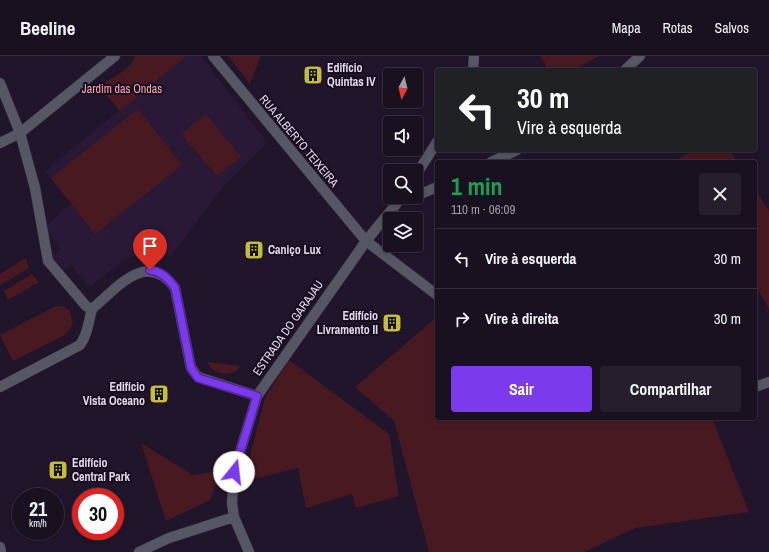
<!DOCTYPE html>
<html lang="pt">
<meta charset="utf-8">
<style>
:root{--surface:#191020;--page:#261e2d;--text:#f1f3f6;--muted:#9f9da5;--line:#37303e;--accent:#7c3aed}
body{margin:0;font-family:"Archivo Narrow",sans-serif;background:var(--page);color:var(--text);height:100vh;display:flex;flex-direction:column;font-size:15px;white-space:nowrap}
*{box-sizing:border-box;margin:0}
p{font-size:13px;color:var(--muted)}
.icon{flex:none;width:22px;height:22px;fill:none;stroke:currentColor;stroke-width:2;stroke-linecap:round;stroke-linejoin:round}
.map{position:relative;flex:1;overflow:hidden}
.details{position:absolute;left:435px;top:104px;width:322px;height:260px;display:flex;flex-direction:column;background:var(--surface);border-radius:4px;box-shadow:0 2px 6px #0003,0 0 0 1px var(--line)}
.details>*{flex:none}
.top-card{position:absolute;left:435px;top:12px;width:322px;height:84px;border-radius:4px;box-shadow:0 2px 6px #0003,0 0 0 1px var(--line);background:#202124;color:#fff;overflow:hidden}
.needle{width:26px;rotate:187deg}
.controls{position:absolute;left:383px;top:12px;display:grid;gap:8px}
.controls a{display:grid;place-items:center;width:40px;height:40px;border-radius:4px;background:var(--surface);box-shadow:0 2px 6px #0003,0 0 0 1px var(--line);font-size:20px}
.speed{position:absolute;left:12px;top:432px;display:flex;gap:8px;font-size:20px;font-weight:700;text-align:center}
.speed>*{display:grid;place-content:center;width:52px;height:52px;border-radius:50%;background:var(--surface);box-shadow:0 2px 6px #0003,0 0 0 1px var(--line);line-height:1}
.speed small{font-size:10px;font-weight:400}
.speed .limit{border:6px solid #d22;background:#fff;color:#111}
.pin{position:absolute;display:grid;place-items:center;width:34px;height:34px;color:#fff;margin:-41px -17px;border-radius:50% 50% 50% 0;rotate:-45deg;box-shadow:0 0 4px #0007}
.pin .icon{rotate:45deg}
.me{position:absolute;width:44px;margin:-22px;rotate:16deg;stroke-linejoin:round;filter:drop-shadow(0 0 3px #0008)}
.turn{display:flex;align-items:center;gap:14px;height:84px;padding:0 16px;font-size:18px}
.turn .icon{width:52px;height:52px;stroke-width:2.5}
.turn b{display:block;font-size:28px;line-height:34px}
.round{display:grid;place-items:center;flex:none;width:42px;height:42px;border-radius:4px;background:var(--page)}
.headline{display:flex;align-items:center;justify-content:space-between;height:68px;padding:0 16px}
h1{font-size:24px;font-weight:800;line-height:30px;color:#1e9e55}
.button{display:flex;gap:8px;margin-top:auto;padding:8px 16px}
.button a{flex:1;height:46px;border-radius:4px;background:var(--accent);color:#fff;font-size:16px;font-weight:800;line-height:46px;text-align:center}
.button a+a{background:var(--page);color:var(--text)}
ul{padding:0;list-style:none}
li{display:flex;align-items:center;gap:12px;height:60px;padding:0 16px;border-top:1px solid var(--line)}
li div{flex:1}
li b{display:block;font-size:15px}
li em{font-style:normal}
header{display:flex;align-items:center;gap:24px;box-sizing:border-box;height:56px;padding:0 20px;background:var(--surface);border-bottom:1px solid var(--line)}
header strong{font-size:19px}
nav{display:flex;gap:22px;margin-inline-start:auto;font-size:14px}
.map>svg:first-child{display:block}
.built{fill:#2a1936}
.green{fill:#481921}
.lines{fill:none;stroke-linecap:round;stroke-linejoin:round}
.minor-casing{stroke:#3c3045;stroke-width:11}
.tertiary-casing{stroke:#3c3045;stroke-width:11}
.minor{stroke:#555764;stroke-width:10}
.tertiary{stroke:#555764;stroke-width:10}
.route-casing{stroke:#51269a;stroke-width:10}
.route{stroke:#7c3aed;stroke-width:7}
.labels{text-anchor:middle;stroke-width:4;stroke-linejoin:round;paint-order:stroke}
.poi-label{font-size:12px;font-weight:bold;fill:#e0d8e8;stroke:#180c21;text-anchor:start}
.park-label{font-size:12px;fill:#fea3ae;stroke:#180c21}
.street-label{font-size:12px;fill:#e0d8e8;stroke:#180c21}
</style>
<header>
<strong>Beeline</strong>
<nav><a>Mapa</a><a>Rotas</a><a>Salvos</a></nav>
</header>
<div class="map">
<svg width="769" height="496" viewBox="0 0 769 496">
<rect width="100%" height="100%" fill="#21152b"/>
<path class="built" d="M186,0H201L266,85L264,90L221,133L171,200L154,197L141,198L125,203L90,231L71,209L63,215L53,200L61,193L44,172L71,147L45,115Z"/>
<path class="green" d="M135,0H186L120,55L104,37V27C114,21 132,12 135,0Z
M228,0H261L250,28Z
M541,0H599L574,14H548Z
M138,53L182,109L95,178L51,122Z
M206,58L241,101L217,120L181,78Z
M693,94H729L737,106H674Z
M755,133L769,155V253L755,228Z
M26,202L29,212L0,229V218Z
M32,218L39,226L8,244L4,235Z
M63,250L70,255L73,267L69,274L63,280L13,305L0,279L54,251Z
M437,261V362H712L749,456L635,472L584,496H429L394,365L355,331Z
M289,304L389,378L399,440L356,452L352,438L306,452L298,412L245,425L248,407L265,342Z
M207,306L240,310L237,315C225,320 212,318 207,306Z
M141,387L193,419L221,415L210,444L166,465Z"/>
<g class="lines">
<defs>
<path id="minor" d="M625,14L640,0
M0,27L20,77L35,132L48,205L86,250L92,253
M0,87L20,77L115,0
M491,106L517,94
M416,140L437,131
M92,253C117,232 147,193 175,232L191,312L198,321L257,340
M0,331L80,289C88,278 88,267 92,253
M755,331L769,326
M0,491L1,496
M139,496L169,482L234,461
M249,496L234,461L232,447L234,416L257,340L357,198L366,185L437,239"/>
<path id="tertiary" d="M213,0L366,185L402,141
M473,14L474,0
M416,119L437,86"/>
</defs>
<use href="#minor" class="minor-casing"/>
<use href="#tertiary" class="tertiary-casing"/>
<use href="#minor" class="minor"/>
<use href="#tertiary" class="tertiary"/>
</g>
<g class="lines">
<defs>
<path id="route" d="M150,214C162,216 168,222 175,232L191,312L198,322L257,340L234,416"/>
</defs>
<use href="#route" class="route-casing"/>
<use href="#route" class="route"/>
</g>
<defs>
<symbol id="building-square" viewBox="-11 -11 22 22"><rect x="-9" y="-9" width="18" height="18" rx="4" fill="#c5bc3d" stroke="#180c21"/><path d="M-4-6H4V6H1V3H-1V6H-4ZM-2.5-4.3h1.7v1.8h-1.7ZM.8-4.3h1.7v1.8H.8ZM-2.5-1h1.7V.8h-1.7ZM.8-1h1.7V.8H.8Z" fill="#111"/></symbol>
</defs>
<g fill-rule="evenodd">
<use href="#building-square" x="302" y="8" width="22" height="22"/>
<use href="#building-square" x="243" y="183" width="22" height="22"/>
<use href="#building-square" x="381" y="256" width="22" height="22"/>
<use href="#building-square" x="148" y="327" width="22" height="22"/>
<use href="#building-square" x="47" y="403" width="22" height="22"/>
</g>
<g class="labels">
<g class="poi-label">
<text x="327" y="16">Edifício<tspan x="327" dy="14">Quintas IV</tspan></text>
<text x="268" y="198">Caniço Lux</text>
<text x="378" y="264" text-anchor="end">Edifício<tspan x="378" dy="14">Livramento II</tspan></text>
<text x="145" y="335" text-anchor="end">Edifício<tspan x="145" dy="14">Vista Oceano</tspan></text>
<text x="72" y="411">Edifício<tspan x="72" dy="14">Central Park</tspan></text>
</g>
<g class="park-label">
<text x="122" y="37">Jardim das Ondas</text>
</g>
<g class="street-label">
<text transform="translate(299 85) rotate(50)" y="4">RUA ALBERTO TEIXEIRA</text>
<text transform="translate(288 272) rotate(-55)" y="4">ESTRADA DO GARAJAU</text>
</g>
</g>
</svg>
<div class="controls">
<a><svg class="needle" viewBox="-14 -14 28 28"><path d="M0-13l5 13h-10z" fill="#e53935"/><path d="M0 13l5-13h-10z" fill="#9f9da5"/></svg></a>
<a><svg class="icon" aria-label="sound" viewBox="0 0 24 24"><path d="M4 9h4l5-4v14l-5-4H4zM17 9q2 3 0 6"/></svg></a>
<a><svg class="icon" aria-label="search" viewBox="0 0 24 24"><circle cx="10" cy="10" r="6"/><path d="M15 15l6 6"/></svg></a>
<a><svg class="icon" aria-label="layers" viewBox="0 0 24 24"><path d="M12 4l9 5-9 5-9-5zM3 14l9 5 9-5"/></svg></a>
</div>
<div class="speed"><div>21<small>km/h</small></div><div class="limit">30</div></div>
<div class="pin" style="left:150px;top:214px;background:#d93025"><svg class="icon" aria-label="arrive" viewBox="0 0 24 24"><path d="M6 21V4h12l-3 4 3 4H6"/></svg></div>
<svg class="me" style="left:234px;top:416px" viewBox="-20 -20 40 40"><circle r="19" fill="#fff"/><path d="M0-13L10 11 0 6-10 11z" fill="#7c3aed"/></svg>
<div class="top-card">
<div class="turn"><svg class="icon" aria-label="left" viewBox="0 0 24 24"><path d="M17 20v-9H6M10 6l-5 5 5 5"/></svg><div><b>30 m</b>Vire à esquerda</div></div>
</div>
<section class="details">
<div class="headline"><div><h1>1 min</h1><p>110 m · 06:09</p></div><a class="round"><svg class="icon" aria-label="close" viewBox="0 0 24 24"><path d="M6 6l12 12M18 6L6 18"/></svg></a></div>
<ul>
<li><svg class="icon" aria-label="left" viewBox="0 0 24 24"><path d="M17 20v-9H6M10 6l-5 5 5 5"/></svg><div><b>Vire à esquerda</b></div><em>30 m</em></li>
<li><svg class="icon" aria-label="right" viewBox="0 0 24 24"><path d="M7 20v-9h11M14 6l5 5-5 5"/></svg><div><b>Vire à direita</b></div><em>30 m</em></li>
</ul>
<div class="button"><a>Sair</a><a>Compartilhar</a></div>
</section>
</div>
